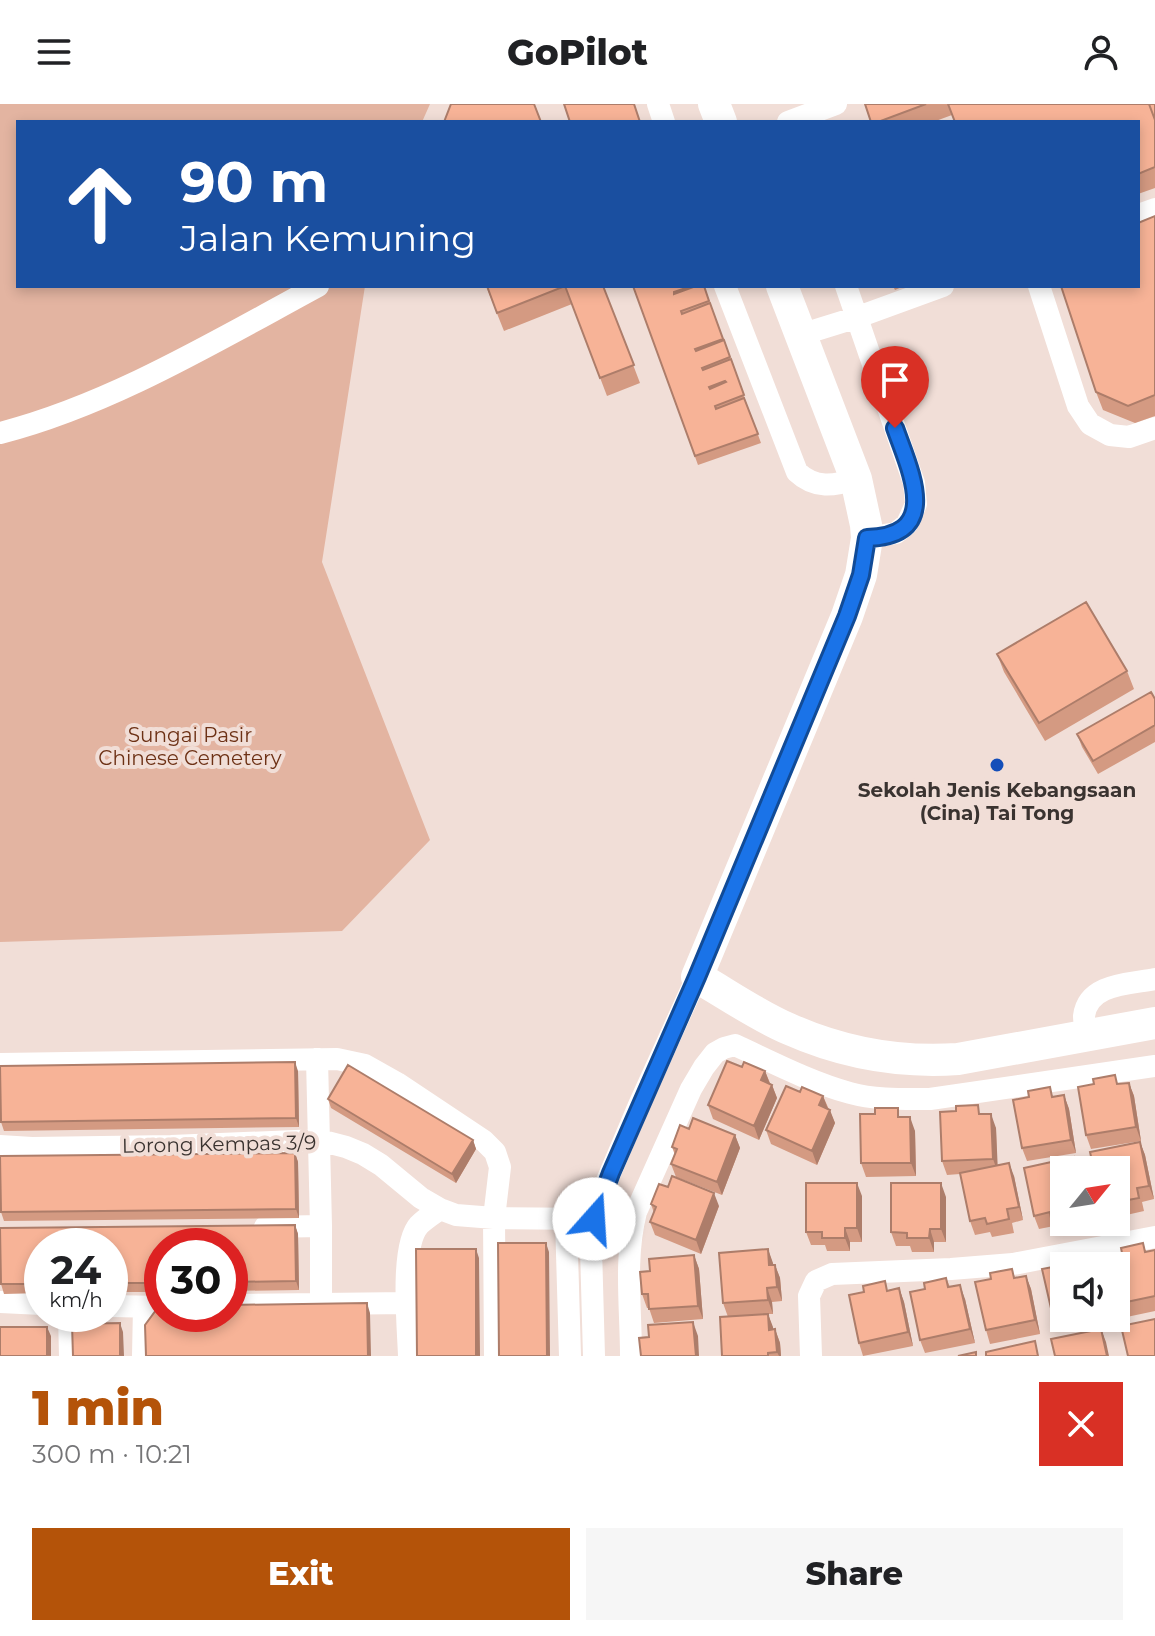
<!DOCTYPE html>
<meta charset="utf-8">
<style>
:root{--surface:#fff;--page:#f6f6f6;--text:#202124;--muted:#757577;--accent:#b45309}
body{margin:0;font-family:Montserrat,sans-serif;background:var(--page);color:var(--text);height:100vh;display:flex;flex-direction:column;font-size:30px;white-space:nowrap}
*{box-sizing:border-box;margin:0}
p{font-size:26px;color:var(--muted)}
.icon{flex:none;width:44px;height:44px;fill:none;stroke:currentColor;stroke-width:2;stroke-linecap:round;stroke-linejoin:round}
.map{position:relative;height:1252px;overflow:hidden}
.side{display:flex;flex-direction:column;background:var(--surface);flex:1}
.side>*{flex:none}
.top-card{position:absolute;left:16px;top:16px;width:1124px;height:168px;border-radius:0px;box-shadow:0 4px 12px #0003;background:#1a4fa0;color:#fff;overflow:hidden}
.needle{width:52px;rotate:60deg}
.fabs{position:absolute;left:1050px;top:1052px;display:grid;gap:16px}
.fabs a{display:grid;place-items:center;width:80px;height:80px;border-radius:0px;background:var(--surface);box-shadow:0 4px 12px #0003;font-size:40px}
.speed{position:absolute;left:24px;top:1124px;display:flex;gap:16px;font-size:40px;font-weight:700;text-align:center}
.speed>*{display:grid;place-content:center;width:104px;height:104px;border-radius:50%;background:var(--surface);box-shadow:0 4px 12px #0003;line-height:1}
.speed small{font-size:20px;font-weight:400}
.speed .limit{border:12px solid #d22;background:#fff;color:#111}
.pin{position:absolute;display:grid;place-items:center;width:68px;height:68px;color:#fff;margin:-82px -34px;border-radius:50% 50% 50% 0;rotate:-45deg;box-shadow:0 0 8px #0007}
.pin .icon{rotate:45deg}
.me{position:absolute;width:88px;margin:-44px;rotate:19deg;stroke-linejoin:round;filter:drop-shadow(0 0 6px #0008)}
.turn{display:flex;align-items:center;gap:28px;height:168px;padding:0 32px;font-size:36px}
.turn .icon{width:104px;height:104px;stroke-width:2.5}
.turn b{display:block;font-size:56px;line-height:68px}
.round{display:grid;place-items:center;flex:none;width:84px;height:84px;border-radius:0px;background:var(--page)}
.overview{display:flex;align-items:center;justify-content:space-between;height:136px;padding:0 32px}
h1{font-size:48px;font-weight:800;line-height:60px;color:var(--accent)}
.button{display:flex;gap:16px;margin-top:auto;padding:16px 32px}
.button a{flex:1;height:92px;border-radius:0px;background:var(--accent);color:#fff;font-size:32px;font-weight:800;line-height:92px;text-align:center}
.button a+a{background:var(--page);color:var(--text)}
header{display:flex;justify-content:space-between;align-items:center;height:104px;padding:0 32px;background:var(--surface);font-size:36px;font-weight:800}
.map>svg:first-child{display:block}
.green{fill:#e3b4a1}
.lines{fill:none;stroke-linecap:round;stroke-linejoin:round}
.street{stroke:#fff;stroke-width:22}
.secondary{stroke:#fff;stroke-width:32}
.wall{fill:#d49a82}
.shaded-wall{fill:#ad7d6a}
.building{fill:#f7b397;stroke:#ad7d6a;stroke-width:2;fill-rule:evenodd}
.route-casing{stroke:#114b97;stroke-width:20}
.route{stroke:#1a73e8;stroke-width:14}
.poi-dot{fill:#144eb9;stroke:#f1ded7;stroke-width:3}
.labels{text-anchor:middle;stroke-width:8;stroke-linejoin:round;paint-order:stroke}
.park-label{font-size:20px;fill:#6d3115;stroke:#f1ded7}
.poi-label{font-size:20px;font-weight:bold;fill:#3a3330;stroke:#f1ded7}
.street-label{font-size:20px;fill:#3a3330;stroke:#f1ded7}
</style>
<header><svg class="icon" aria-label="menu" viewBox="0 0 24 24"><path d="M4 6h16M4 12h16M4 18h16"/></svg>GoPilot<svg class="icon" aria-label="person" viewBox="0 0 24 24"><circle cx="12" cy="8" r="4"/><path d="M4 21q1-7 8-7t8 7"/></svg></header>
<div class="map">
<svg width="1155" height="1252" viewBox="0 0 1155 1252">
<rect width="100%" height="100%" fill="#f1ded7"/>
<path class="green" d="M0,0H430L422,18H18V182H365L322,458L430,736L342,827L0,838Z"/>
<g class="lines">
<path class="street" d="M658,0L664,18
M788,18L836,0
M1138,111L1155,105
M725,182L797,368C815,385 834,382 856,375
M846,182L914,379L916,400L907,420L896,429L867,434
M1039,182L1078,302L1090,320L1110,331L1129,333L1155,324
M800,231L858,213L943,182
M0,329C110,301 218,236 318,182
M1086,932C1086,926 1084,918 1084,912C1088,879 1130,880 1155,875
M317,955L321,1122V1199
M0,960L337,955L365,961L397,979L484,1037L495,1048L500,1063L494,1114L495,1252
M0,1042L32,1044L171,1042L319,1036L346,1043L363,1050L381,1061L421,1094L440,1105L456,1111L494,1114L594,1115
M566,1115L570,1252
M265,1123L321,1122
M0,1198L42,1200
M230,1201L408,1199
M110,1202L162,1203
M69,1210L70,1252
M143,1252L144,1203
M409,1252C408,1222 400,1142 419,1121C425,1115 433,1110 440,1105
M594,1252L591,1144L594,1115L601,1091L639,1001L697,873
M631,1252C631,1205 624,1154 636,1108L691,985L704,963L715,949L724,944L735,941C772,958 810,978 850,989C875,996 904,995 930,995L1155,962
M811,1252L809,1192L816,1177L832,1170L951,1165L1013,1160L1155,1133"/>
<path class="secondary" d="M714,0L721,18
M782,182L856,375L866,421L867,434L861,471L847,512L697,873C727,890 758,912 789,925C843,949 900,959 958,955L1155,919"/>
</g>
<path class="wall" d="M865,0H1155V84L1138,90V18L952,11L933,18H871Z
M1155,112V312L1135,319L1103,306L1096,288Z
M486,182H603L640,279L607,292L572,200L504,227Z
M633,182H704L761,339L698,361Z
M893,182H904L895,186Z
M997,550L1127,567L1134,585L1045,637L1004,568Z
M1155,595V638L1098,670L1082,643L1077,630Z
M742,963L765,967L770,979L772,981L777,994L759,1036L713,1015L708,1001Z
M298,967L299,1023L4,1027L1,1018Z
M1129,979L1134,992L1141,1037L1091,1045L1086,1031L1119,980Z
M800,988L823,992L835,1019L817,1061L771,1040L766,1026Z
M1064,991L1069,1005L1076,1049L1027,1057L1022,1044L1054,993Z
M328,995L473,1036L476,1045L456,1079L331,1004Z
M982,1010L996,1024L997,1061L1014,1072L1023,1116L1012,1119L1014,1129L992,1133L990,1128L975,1131L970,1117L960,1070L947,1071L942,1057Z
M901,1013L915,1027L916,1072L866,1073L861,1059Z
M689,1025L735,1031L740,1044L722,1091L676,1073L671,1060L675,1051L672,1043Z
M1140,1038L1145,1051L1154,1095L1142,1098L1144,1107L1122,1112L1120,1106L1116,1107V1066Z
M295,1049L298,1058L299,1114L4,1117L1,1108Z
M1064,1066V1118H1077L1078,1123L1056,1128L1054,1122L1039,1125L1034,1112Z
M862,1092V1138H850V1147H827L825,1141H811L806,1128Z
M946,1093V1138H934V1148H912L910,1142H896L891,1128Z
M651,1100L719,1102L701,1150L655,1131L650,1118L654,1109Z
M295,1121L298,1130L299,1186L230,1187V1142H162V1188H110V1142H42V1189L4,1190L1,1180L0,1124Z
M1143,1139L1146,1148L1155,1146V1207L1122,1214L1117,1200L1122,1149Z
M768,1145L773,1161H775L780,1174L782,1197L772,1198L773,1210H768L773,1225H775L780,1239L781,1252H722L728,1213L723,1199Z
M694,1151L699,1165L703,1215L654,1219L649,1204H647L642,1190L650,1167Z
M1079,1151L1082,1160L1093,1158L1094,1162H1064V1214H1106L1107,1216L1058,1226L1053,1213L1042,1165L1058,1162L1057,1156Z
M1026,1172L1031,1185L1040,1230L990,1240L986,1226L1015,1174Z
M946,1174L950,1183L965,1195L975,1239L925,1249L920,1236L925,1185Z
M899,1184L904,1198L913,1242L863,1252L859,1239L888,1186Z"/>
<path class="shaded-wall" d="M295,958L298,967L299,1023L296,1014Z
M765,967L770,980L761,976Z
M1129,979L1134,992L1141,1037L1136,1023Z
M772,981L777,994L759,1036L754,1022Z
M1064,991L1069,1005L1076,1049L1071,1036Z
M823,992L828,1005L819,1001Z
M830,1006L835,1019L817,1061L812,1047Z
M991,1010L996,1024L998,1069L993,1055Z
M910,1013L915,1027L916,1072L911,1059Z
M735,1031L740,1044L722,1091L717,1078Z
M473,1036L476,1045L456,1079L452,1070Z
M1140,1038L1145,1051L1154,1095L1149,1082Z
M295,1049L298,1058L299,1114L296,1105Z
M1009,1059L1014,1072L1023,1116L1019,1103Z
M857,1079L862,1092V1138L857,1124Z
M941,1079L946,1093V1138L941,1125Z
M714,1089L719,1102L701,1150L696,1136Z
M295,1121L298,1130L299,1186L296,1177Z
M845,1124L850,1138V1147L845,1134Z
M930,1125L934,1138V1148L929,1134Z
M546,1139L549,1148L550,1252H547Z
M476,1145L479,1154L480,1252H476Z
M768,1145L773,1159L774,1175L769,1161Z
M694,1151L699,1165L703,1215L698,1202Z
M775,1161L780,1174L782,1197L777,1183Z
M1026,1172L1031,1185L1040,1230L1035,1216Z
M960,1181L965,1195L975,1239L970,1225Z
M767,1184L772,1198L773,1210L768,1196Z
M899,1184L904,1198L913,1242L908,1228Z
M367,1199L370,1209L371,1252H368Z
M768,1210L773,1223L774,1239L769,1226Z
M693,1218L698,1232L699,1252H696Z
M120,1219L123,1228L124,1252H120Z
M47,1223L51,1232V1252H47Z
M775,1225L780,1239L781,1252H779L777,1248Z
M1101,1225L1106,1238L1109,1252H1107Z"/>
<path class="building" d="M451,0H534L541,18H444Z
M564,0H634L640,18H570Z
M865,0H926L878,18H871Z
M948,0H1149L1155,16V63L1138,70V18H955Z
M1149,0H1155V16Z
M1155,112V291L1128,302L1096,288L1061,182H1138V119Z
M487,182H603L634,261L600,274L565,182L497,209Z
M633,182H692L674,188V190L696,182H704L709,197L681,207L682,210L710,199L723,235L695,245L696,247L724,236L730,253L702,264L703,266L731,255L744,291L715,302L716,305L744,294L758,330L695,352ZM725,277L726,278L710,285L709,283Z
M1086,498L1127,567L1039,619L997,550Z
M1151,588L1155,595V621L1093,657L1077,630Z
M727,957L742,963L744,958L765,967L761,976L772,981L754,1022L708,1001Z
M295,958L296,1014L1,1018L0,962Z
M348,961L473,1036L452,1070L328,995Z
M1115,971L1117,980L1129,979L1136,1023L1086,1031L1078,983L1094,980L1093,975Z
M786,982L800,988L802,983L823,992L819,1001L830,1006L812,1047L766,1026Z
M1050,983L1052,993L1064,991L1071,1036L1022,1044L1013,996L1029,993L1028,987Z
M978,1001L979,1010H991L993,1055L942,1057L940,1008L956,1007V1002Z
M875,1004H898V1013H910L911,1059H861L860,1010H875Z
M693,1014L735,1031L717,1078L671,1060L677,1045L672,1043L680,1021L689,1025Z
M1140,1038L1149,1082L1137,1084L1139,1094L1117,1098L1116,1066H1094L1090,1048Z
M295,1049L296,1105L1,1108L0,1052Z
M1074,1053L1076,1066H1064V1112L1051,1114L1050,1108L1034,1112L1024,1064Z
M1009,1059L1019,1103L1007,1105L1009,1115L987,1120L985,1114L970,1117L960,1069Z
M672,1072L714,1089L696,1136L650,1118L656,1103L651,1100L659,1080L668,1083Z
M806,1079H857V1124H845V1134H822V1128H806Z
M891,1079H941V1125H930L929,1134H907V1129L891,1128Z
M295,1121L296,1177L230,1178V1142H162V1179H110V1142H42V1180H1L0,1124Z
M498,1139H546L547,1252H499Z
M1143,1139L1145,1148L1155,1146V1192L1117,1200L1116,1162H1109L1107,1153L1122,1149L1121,1144Z
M416,1145H476V1252H417Z
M768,1145L769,1161H775L777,1183L767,1184L768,1196L723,1199L719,1149Z
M694,1151L698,1202L649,1205L648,1190H642L640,1168L650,1167L649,1155Z
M1079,1151L1081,1160L1093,1158V1162H1064V1210L1053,1213L1042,1165L1058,1162L1057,1156Z
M1012,1165L1014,1174L1026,1172L1035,1216L986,1226L975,1178L991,1175L990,1169Z
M946,1174L948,1183L960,1181L970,1225L920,1236L910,1188L925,1185L924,1179Z
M885,1177L887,1187L899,1184L908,1228L859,1239L849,1191L864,1188L863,1182Z
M367,1199L368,1252H146L145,1221L159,1202H162V1210H230V1201Z
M768,1210L769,1226L775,1225L777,1248L768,1249V1252H722L720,1213Z
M1155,1215V1252H1128L1121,1222Z
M693,1218L696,1252H641L639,1234L649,1233L648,1221Z
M120,1219V1252H73L72,1220Z
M0,1223H47V1252H0Z
M1101,1225L1107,1252H1055L1051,1235Z
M1035,1237L1038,1252H986V1248Z
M976,1248V1252H958Z"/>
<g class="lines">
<defs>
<path id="route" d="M594,1115L611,1069L697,873L847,512L861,471L867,434C943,432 910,367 895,324"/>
</defs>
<use href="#route" class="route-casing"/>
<use href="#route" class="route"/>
</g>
<circle class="poi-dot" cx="997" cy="661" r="8"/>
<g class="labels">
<g class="park-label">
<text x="190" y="638">Sungai Pasir<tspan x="190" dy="23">Chinese Cemetery</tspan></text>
</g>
<g class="poi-label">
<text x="997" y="693">Sekolah Jenis Kebangsaan<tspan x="997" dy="23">(Cina) Tai Tong</tspan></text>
</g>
<g class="street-label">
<text transform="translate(219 1040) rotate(-1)" y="7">Lorong Kempas 3/9</text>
</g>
</g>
</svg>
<div class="fabs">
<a><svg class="needle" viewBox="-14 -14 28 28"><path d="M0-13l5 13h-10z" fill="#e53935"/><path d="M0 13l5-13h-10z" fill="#757577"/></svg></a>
<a><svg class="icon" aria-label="sound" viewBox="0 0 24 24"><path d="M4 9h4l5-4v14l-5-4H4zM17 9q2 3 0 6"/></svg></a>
</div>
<div class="speed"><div>24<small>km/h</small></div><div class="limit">30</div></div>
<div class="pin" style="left:895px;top:324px;background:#d93025"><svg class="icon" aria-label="arrive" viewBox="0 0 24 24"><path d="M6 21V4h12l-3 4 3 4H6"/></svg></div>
<svg class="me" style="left:594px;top:1115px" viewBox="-20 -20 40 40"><circle r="19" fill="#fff"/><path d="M0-13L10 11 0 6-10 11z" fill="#1a73e8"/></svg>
<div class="top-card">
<div class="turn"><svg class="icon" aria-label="ahead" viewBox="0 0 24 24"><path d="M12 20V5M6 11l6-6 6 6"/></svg><div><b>90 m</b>Jalan Kemuning</div></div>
</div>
</div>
<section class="side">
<div class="overview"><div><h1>1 min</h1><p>300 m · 10:21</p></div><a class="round" style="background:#d93025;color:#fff"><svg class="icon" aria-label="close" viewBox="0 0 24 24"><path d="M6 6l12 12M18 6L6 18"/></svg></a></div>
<div class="button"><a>Exit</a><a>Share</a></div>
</section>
